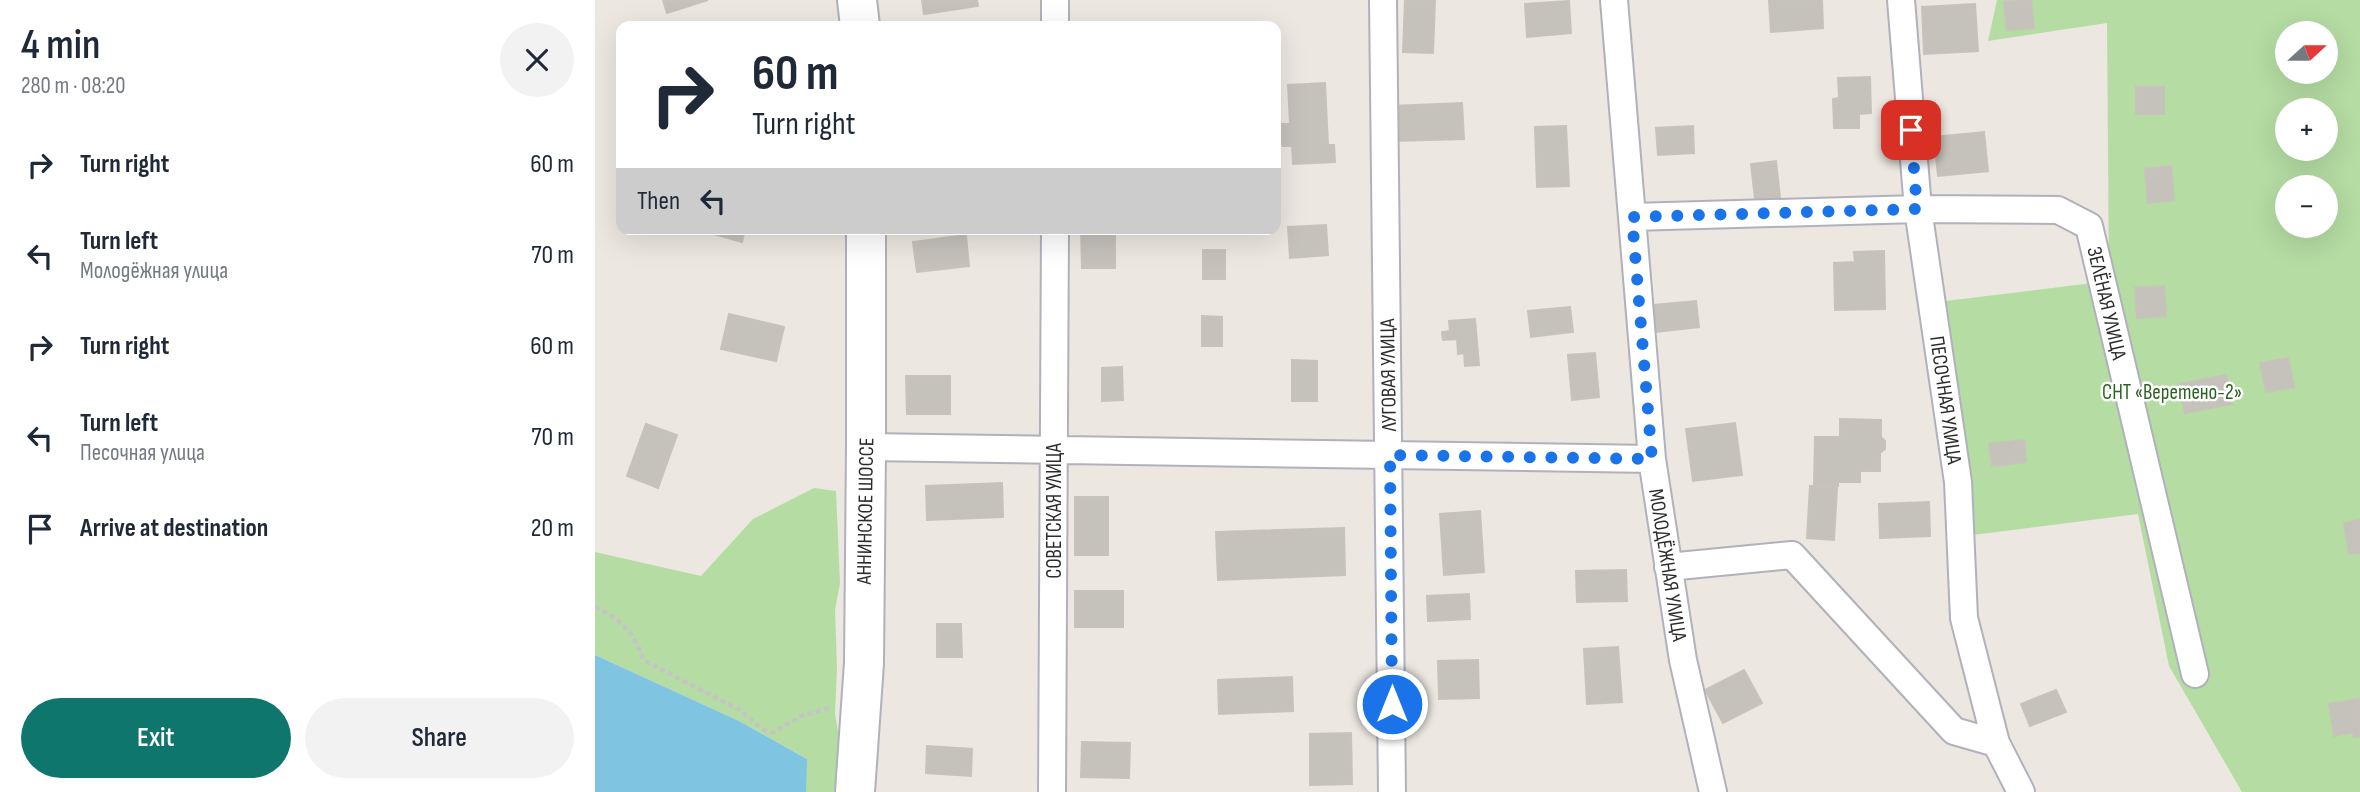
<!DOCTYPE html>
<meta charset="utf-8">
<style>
:root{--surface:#fff;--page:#f2f2f3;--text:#1f2937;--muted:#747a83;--accent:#0f766e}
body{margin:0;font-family:"Sofia Sans Condensed",sans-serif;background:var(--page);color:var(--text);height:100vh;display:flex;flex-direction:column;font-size:26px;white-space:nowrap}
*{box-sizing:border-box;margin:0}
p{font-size:23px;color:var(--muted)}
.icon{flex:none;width:38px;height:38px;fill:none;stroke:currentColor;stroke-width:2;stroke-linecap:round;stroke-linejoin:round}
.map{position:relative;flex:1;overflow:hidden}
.drawer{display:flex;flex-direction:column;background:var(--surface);width:595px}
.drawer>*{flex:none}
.top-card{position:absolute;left:21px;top:21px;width:665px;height:214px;border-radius:14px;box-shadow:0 7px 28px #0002;background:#fff;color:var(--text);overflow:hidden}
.needle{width:46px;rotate:69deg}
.controls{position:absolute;left:1680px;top:21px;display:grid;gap:14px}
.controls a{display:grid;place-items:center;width:63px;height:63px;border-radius:50%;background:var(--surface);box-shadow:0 7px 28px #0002;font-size:35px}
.pin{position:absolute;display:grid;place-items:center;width:60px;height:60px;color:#fff;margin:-30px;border-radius:14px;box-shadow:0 4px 10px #0006}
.me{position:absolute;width:77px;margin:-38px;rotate:0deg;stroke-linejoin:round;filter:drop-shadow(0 0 5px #0008)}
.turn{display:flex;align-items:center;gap:24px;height:147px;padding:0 21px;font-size:32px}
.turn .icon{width:91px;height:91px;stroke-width:2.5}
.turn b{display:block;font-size:49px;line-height:60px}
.then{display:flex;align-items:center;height:66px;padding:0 21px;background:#0003;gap:14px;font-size:26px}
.round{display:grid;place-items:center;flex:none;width:74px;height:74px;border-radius:37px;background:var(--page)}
.head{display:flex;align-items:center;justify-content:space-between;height:119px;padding:0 21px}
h1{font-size:42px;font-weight:600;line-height:52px}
.cta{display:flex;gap:14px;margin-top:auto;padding:14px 21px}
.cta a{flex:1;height:80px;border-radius:42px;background:var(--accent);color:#fff;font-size:28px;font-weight:600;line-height:80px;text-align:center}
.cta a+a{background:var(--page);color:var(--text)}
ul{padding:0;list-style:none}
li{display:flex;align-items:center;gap:21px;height:91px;padding:0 21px}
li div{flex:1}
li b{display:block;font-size:26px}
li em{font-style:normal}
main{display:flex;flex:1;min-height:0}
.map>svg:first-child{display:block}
.green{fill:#b5dca3;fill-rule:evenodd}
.water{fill:#7fc5e2}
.building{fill:#c5c1bb;stroke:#c7c3ba;stroke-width:2}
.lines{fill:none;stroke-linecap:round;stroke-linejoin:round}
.street-casing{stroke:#b0b1bb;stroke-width:30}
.secondary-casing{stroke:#b0b1bb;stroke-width:42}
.path{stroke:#c4c4c4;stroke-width:4.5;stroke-dasharray:5 3.5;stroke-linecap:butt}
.street{stroke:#fff;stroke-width:26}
.secondary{stroke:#fff;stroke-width:38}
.route{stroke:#1a73e8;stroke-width:12;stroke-dasharray:0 21.6}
.labels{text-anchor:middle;stroke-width:5;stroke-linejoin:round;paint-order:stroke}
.street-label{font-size:21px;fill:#2c2c2c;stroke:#fff}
.park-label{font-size:21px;fill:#2e6223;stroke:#fff}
</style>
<main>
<section class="drawer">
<div class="head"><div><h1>4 min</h1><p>280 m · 08:20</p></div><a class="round"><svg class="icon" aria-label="close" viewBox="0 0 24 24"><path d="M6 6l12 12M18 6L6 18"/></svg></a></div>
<ul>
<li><svg class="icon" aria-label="right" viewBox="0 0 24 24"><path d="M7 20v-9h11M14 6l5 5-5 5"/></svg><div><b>Turn right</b></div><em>60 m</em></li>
<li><svg class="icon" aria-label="left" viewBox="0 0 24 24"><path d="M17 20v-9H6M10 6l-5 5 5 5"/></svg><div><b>Turn left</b><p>Молодёжная улица</p></div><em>70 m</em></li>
<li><svg class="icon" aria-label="right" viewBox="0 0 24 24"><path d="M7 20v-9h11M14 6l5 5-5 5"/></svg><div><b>Turn right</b></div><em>60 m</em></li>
<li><svg class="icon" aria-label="left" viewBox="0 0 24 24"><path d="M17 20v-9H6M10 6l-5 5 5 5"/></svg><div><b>Turn left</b><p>Песочная улица</p></div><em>70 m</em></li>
<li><svg class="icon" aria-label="arrive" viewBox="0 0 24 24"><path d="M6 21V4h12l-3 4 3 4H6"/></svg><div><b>Arrive at destination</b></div><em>20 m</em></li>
</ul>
<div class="cta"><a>Exit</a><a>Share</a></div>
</section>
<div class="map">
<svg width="1765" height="792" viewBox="0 0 1765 792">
<rect width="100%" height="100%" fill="#ece7e0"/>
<path class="green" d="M1402,0H1765V792H1647L1574,666L1543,514L1378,535L1351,301L1514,281L1512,23L1393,41ZM1692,33H1731V72H1692ZM1692,110H1731V149H1692ZM1692,187H1731V226H1692Z
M219,488L241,491L245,583L240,610L242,668L240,714L245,743L239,792H211V758L144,721L0,655V552L106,576L158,519Z"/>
<path class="water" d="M0,655L144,721L212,759L211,792H0Z"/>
<path class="building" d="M68,0H113L72,13Z
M327,0H382L383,6L329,14Z
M810,0H840L838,53L808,52Z
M1174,0H1227L1228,28L1176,32Z
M1436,0L1439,28L1412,30L1409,2Z
M974,1L976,33L932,37L930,4Z
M1380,4L1383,51L1329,54L1327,7Z
M1275,77L1276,113L1264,114V128H1239L1238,99L1244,98L1243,78Z
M730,83L733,145H739L740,162L698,164L697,146H688L684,140V131L687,124H695L693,85Z
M1541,87H1569V114H1541Z
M867,103L869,139L798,141L797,106Z
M971,126L974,186L942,187L940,127Z
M1098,126L1099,153L1063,155L1061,128Z
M1389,132L1393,171L1343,176L1339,137Z
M1181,161L1185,197L1160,199L1156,164Z
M1576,166L1579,200L1553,203L1550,169Z
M731,225L733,255L695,258L693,227Z
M108,229H150L147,242L108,231Z
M486,229H520V268H487Z
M371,235L374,266L322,272L318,242Z
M608,250H630V279H608Z
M1289,251L1290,309L1240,310L1239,263L1260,262L1259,252Z
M1569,286L1571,316L1542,318L1540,288Z
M1101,301L1104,327L1061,332L1059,305Z
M975,307L978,332L936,337L933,311Z
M134,314L189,327L181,361L126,349Z
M607,316L627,317V346H607Z
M880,319L884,365L870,366L869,353L863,354L862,339L848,340L847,332L855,331L854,321Z
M1000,353L1004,397L977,400L973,355Z
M1693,358L1699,387L1671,392L1665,363Z
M697,360L722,361V401H697Z
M527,367L528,400L507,401V368Z
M1631,375L1637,404L1590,413L1584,384Z
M311,376H355V414H312Z
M1245,419L1286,420V437L1290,441V449L1285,453V471H1265V482H1243V486H1219L1220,437H1245Z
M1140,423L1147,475L1098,481L1091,429Z
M51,424L82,435L63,488L32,476Z
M1429,440L1431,462L1397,466L1394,444Z
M407,483L408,517L332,520L331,486Z
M1215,486L1242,488L1239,540L1212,538Z
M480,497H513V555H480Z
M1334,502L1335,536L1285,538L1284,504Z
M885,511L889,572L849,575L845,514Z
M1765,520V553L1754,554L1749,523Z
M749,528L750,575L623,580L621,532Z
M1031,570L1032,601L982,602L981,571Z
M480,591H528V627H480Z
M874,594L875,619L833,621L832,596Z
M342,624H366L367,657H342Z
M1023,647L1027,702L992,704L989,649Z
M883,660L884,698L844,699L843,661Z
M1149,670L1167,703L1128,723L1110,690Z
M697,677L698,711L624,714L623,680Z
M1461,690L1471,712L1435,726L1426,704Z
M1765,699V736L1759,737L1758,732L1739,736L1734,704Z
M756,733L757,784L715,785V734Z
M487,742L535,743L534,778L486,777Z
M332,746L377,749L376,776L331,773Z"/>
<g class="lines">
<defs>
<path id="street" d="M788,0L797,792
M1019,0L1057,459L1088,660L1118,792
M1306,0L1323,209L1363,482L1369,618L1401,743L1426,792
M460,26V0
M1037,217L1323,209L1463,210L1494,226L1600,674
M271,447L1057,459
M1073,567L1197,555L1359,731L1401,743
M457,792L460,229"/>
<path id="secondary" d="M262,0L265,26
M260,792L269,663L271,447V229"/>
</defs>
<use href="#street" class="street-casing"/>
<use href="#secondary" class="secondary-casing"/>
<path class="path" d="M0,607C24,618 41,634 48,660L145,710L167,729L177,733L206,716L236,707"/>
<use href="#street" class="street"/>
<use href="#secondary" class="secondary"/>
</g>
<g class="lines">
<path class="route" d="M797,704L795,455L1057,459L1037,217L1322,209L1316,130"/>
</g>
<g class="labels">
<g class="street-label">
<text transform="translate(1512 303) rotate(77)" y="7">ЗЕЛЁНАЯ УЛИЦА</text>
<text transform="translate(793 375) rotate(-91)" y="7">ЛУГОВАЯ УЛИЦА</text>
<text transform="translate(1351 400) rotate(82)" y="7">ПЕСОЧНАЯ УЛИЦА</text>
<text transform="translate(270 511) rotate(-89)" y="7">АННИНСКОЕ ШОССЕ</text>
<text transform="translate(459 511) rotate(-90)" y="7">СОВЕТСКАЯ УЛИЦА</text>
<text transform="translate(1073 565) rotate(81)" y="7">МОЛОДЁЖНАЯ УЛИЦА</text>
</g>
<g class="park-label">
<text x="1577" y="399">СНТ «Веретено-2»</text>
</g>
</g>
</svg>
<div class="controls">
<a><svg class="needle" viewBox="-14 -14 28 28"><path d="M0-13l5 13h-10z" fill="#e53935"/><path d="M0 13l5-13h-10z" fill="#747a83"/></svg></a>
<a>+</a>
<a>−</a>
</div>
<div class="pin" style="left:1316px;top:130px;background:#d93025"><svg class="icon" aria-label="arrive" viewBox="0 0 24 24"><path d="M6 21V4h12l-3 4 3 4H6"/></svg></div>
<svg class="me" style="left:797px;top:704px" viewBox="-20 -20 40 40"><circle r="17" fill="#1a73e8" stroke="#fff" stroke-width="3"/><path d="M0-11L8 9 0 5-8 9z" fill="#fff"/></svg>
<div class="top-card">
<div class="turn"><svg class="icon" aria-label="right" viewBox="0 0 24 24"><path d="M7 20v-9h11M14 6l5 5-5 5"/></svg><div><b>60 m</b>Turn right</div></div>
<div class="then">Then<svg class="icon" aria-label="left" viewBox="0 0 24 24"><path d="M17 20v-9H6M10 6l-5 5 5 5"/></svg></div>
</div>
</div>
</main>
